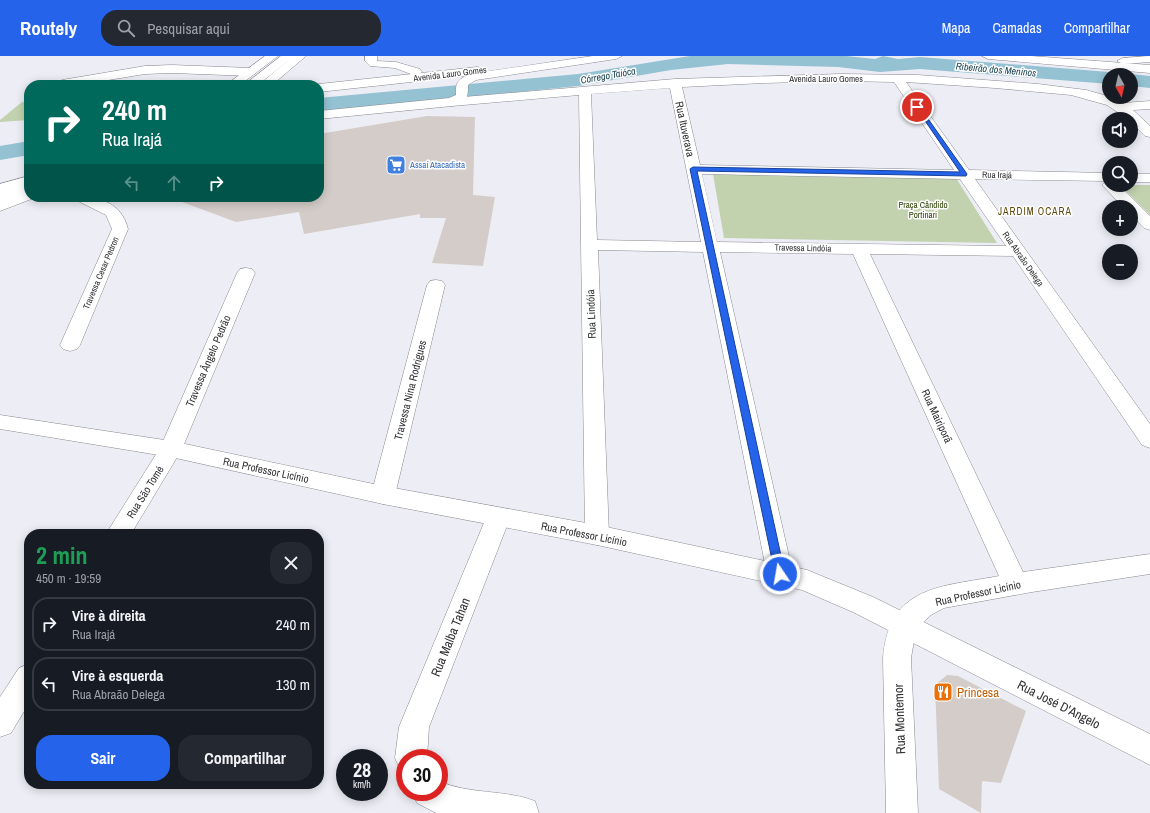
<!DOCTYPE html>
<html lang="pt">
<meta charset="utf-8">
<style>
:root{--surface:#171b24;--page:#242831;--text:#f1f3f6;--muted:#9ea1a6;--line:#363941;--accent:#2563eb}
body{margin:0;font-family:"Archivo Narrow",sans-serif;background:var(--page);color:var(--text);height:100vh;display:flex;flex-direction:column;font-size:15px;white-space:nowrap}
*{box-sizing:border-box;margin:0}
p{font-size:13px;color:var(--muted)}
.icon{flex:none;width:22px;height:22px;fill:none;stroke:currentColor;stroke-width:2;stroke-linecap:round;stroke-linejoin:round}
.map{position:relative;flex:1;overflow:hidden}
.drawer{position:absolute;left:24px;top:473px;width:300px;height:260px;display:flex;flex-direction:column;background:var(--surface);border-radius:16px;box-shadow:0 2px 10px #0003}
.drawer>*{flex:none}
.hud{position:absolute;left:24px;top:24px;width:300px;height:122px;border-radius:16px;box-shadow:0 2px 10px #0003;background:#00695c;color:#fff;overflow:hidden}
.needle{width:26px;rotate:172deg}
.tools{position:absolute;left:1102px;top:12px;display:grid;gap:8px}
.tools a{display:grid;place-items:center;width:36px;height:36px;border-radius:50%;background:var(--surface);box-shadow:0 2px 10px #0003;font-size:20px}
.speed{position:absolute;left:336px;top:693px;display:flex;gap:8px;font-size:20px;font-weight:700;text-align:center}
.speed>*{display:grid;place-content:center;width:52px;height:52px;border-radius:50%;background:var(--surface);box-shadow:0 2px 10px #0003;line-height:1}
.speed small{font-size:10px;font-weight:400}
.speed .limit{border:6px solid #d22;background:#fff;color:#111}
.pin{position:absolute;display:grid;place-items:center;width:34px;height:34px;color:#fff;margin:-17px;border:2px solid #fff;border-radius:50%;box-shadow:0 1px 4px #0007}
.me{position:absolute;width:44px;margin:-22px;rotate:348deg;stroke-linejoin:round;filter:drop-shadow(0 0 3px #0008)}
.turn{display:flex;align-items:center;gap:14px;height:84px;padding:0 12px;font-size:18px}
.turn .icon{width:52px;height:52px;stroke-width:2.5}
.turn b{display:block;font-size:28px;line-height:34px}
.lanes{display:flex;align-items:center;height:38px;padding:0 12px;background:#0003;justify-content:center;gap:20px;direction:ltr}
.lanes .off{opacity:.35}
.round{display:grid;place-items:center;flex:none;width:42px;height:42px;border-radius:16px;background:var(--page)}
.overview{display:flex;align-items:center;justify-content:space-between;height:68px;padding:0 12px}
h1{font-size:24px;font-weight:800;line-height:30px;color:#1e9e55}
.cta{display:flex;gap:8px;margin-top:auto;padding:8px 12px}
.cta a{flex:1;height:46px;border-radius:16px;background:var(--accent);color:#fff;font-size:16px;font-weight:800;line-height:46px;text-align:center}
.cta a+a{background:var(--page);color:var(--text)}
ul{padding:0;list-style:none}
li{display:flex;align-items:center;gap:12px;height:54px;margin:0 8px 6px;padding:0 4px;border:2px solid var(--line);border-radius:16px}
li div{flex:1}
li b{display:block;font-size:15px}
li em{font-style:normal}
header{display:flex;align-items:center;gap:24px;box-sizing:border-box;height:56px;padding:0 20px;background:var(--accent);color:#fff}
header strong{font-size:19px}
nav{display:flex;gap:22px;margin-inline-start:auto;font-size:14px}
.search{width:280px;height:36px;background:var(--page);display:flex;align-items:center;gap:10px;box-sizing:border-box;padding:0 14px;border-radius:16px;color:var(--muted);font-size:15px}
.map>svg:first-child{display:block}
.green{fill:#c2d2af}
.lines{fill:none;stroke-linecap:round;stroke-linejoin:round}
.river{fill:#94c2d3;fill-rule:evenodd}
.building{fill:#d4ccc8}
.minor-casing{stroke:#88888f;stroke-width:1}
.major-casing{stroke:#88888f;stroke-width:1}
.minor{fill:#fff;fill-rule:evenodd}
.major{fill:#fff;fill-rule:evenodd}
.route{fill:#2563eb;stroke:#184099}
.labels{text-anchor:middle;stroke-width:3;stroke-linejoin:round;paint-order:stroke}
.far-street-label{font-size:9px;fill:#323235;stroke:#fff}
.far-shop-label{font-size:9px;fill:#366cbe;stroke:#fff;text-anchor:start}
.far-park-label{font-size:9px;fill:#2d4105;stroke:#fff}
.far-water-label{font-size:10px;font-style:italic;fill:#133d4a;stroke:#fff}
.far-neighbourhood-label{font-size:10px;letter-spacing:1px;fill:#604b0e;stroke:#fff}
.street-label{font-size:11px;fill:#323235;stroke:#fff}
.near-street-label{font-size:13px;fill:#323235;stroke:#fff}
.near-food-label{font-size:13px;fill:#c56008;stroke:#fff;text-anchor:start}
</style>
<header>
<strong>Routely</strong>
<div class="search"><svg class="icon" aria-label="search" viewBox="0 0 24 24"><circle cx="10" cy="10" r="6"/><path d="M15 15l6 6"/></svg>Pesquisar aqui</div>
<nav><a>Mapa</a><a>Camadas</a><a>Compartilhar</a></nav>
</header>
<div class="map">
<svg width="1150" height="757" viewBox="0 0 1150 757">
<rect width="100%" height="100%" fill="#ededf5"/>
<path class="green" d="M22,46H29V64L0,66V64Z
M713,118L956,122L997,187L724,182Z
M1133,129H1150V159L1124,133Z"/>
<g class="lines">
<path class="river" d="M690,0H846L875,3L883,0L898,3L920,1L1109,16L1117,19H1109V28L920,13L880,16L838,11L728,8L671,14L578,30L319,56V42L578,18Z
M1131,18L1150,20V32L1131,30V19H1126Z
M29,85V99L0,104V90Z"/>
</g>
<path class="building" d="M427,60L475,61L473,139L495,141L483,210L432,207L446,162H420V158L304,178L299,156L236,166L174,143V141H319V78Z
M947,619L958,620L1026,655L1001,727L982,725L981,757L939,733L935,629Z"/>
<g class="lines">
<defs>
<path id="minor" d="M281,0H294L258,29H244Z
M365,0H377V5L396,6L420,13L422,16L416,20L395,12L370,10L365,5Z
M1150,0V6L1123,8L1117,5L1123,2Z
M172,9L251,12L257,16L251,20L172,17L145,18L78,29L56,28L62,24L145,10Z
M841,18L918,19L1038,28L1086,34L1104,39L1123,47L1150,45V53L1133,54L1150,70V81L1145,80L1131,66V63H1128L1107,49L1071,39L995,32L906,26L969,114L1109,117V129H1119L1150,160V174L1144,172L1131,159V151H1123L1105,132L1102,129L1106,125L975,123L1150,368V392L1142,389L1013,200L870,198L1023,516L1150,498V518L1032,536L944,552L931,559L916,573L911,602L918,757H886L883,602C889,529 941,531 999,520L853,198L720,196L793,518L789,525L780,528L771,525L767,518L703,196L598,194L609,479L606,486L597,489L588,486L585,479L579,39L452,50L446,46L452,42L675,23ZM841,25L894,26L954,114L700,109L682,31L764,27ZM670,32L701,186L597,184L591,38ZM702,118L960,123L1006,190L717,186Z
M1131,118H1150V126H1131Z
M29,126V136L0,146V136Z
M73,141C99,141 121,145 128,173L80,289L77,293L70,295L63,293L60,289L112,173L106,159L76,144Z
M246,212L252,213L255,217L182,393L131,478H106L160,392L237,217L240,213Z
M436,224L442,225L445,229L395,439L391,445L383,448L375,445L371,439L427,229L430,225Z
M498,453L507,456L510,462L429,671L427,702H405V715L400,713L395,702L399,671L486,462L489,456Z
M29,608V647L11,677L0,681V641L19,612Z
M439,725C469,739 504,733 535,745L539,757H436L417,747L412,736H439Z"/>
<path id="major" d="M265,0H278L240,29H226Z
M293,0H306L272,29H259Z
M593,0H622L616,3L476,24L468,29C468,43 467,46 452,50L319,63V55L449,42L456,39C456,28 456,25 466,20L319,36V29H316L319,28L477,11L481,12L482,16Z
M982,0H1031L1150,9V17L988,3Z
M29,120V129L0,138V128Z
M29,134V141H35L34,142L0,155V145Z
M0,359L171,385L383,430L597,469L807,514L873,541L1150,678V709L855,557L802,534L597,489L383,448L171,401L0,373Z"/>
</defs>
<use href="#minor" class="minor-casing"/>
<use href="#major" class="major-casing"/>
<use href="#minor" class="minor"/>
<use href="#major" class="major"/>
</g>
<path class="route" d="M915,50H919L967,118L966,120L697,115L785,518L780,522L775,518L690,113L693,111L960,116Z"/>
<defs>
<symbol id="supermarket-square" viewBox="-11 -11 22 22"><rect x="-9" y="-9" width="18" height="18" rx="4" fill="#3f7fe0" stroke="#fff"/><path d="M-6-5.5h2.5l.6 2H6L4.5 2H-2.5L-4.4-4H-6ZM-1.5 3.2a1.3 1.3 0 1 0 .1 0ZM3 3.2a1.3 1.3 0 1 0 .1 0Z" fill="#fff"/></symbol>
<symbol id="restaurant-square" viewBox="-11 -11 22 22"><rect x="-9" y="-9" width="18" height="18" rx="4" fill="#e8710a" stroke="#fff"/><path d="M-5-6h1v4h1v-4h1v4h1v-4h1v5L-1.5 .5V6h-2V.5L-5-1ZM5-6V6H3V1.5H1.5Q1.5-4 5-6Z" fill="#fff"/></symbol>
</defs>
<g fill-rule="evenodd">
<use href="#supermarket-square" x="385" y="98" width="22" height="22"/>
<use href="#restaurant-square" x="932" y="625" width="22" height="22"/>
</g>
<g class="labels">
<g class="far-street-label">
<text transform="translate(450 18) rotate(-7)" y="3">Avenida Lauro Gomes</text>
<text x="826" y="26">Avenida Lauro Gomes</text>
<text transform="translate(997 119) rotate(1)" y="3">Rua Irajá</text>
<text transform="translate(803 192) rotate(1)" y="3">Travessa Lindóia</text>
<text transform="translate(1023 203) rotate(55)" y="3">Rua Abraão Delega</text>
<text transform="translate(101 217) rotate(-67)" y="3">Travessa Cesar Pedron</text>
</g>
<g class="far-shop-label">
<text x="410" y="112">Assaí Atacadista</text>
</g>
<g class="far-park-label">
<text x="923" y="152">Praça Cândido<tspan x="923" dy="10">Portinari</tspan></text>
</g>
<g class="far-water-label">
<text transform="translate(996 13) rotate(5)" y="4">Ribeirão dos Meninos</text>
<text transform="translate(608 19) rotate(-10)" y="4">Córrego Taióca</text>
</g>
<g class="far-neighbourhood-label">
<text x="1035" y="159">JARDIM OCARA</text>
</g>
<g class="street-label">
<text transform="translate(685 73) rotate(78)" y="4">Rua Ituverava</text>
<text transform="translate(591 258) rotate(-92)" y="4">Rua Lindóia</text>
<text transform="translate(208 305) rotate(-67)" y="4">Travessa Ângelo Pedrão</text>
<text transform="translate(410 334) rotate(-76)" y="4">Travessa Nina Rodrigues</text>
<text transform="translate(937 360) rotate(65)" y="4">Rua Mairiporã</text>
<text transform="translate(266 414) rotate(12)" y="4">Rua Professor Licínio</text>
<text transform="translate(145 436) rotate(-58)" y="4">Rua São Tomé</text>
<text transform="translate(584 478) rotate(11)" y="4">Rua Professor Licínio</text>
<text transform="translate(978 537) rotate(-12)" y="4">Rua Professor Licínio</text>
</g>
<g class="near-street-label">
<text transform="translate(450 581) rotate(-68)" y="5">Rua Malba Tahan</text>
<text transform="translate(1059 648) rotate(27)" y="5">Rua José D'Angelo</text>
<text transform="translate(899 663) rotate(-92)" y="5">Rua Montemor</text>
</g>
<g class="near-food-label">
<text x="957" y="641">Princesa</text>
</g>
</g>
</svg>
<div class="tools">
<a><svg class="needle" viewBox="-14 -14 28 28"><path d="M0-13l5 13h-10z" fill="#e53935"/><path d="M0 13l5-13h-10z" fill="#9ea1a6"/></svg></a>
<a><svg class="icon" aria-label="sound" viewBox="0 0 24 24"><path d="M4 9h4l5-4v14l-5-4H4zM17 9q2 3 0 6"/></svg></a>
<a><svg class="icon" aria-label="search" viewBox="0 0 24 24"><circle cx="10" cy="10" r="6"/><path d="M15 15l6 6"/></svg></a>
<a>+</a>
<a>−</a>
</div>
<div class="speed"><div>28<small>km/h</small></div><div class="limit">30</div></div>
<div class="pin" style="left:917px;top:51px;background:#d93025"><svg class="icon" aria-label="arrive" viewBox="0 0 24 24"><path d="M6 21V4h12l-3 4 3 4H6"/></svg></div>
<svg class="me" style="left:780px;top:518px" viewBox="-20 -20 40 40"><circle r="17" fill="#2563eb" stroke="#fff" stroke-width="3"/><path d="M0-11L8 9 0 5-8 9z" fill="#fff"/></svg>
<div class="hud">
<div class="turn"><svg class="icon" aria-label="right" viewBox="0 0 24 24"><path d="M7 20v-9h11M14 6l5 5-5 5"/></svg><div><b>240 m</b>Rua Irajá</div></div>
<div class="lanes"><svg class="icon off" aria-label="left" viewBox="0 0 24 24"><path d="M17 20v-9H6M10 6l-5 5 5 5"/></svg><svg class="icon off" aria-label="ahead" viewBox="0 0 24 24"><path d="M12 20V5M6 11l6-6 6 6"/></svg><svg class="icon" aria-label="right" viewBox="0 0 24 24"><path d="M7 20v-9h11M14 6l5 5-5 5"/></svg></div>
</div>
<section class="drawer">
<div class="overview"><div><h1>2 min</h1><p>450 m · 19:59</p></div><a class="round"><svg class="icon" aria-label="close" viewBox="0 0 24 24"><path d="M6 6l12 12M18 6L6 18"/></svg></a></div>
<ul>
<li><svg class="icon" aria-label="right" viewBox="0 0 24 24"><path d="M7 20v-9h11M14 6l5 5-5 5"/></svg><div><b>Vire à direita</b><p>Rua Irajá</p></div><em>240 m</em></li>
<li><svg class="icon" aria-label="left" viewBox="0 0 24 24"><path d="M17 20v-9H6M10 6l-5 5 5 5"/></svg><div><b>Vire à esquerda</b><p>Rua Abraão Delega</p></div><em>130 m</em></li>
</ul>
<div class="cta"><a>Sair</a><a>Compartilhar</a></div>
</section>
</div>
